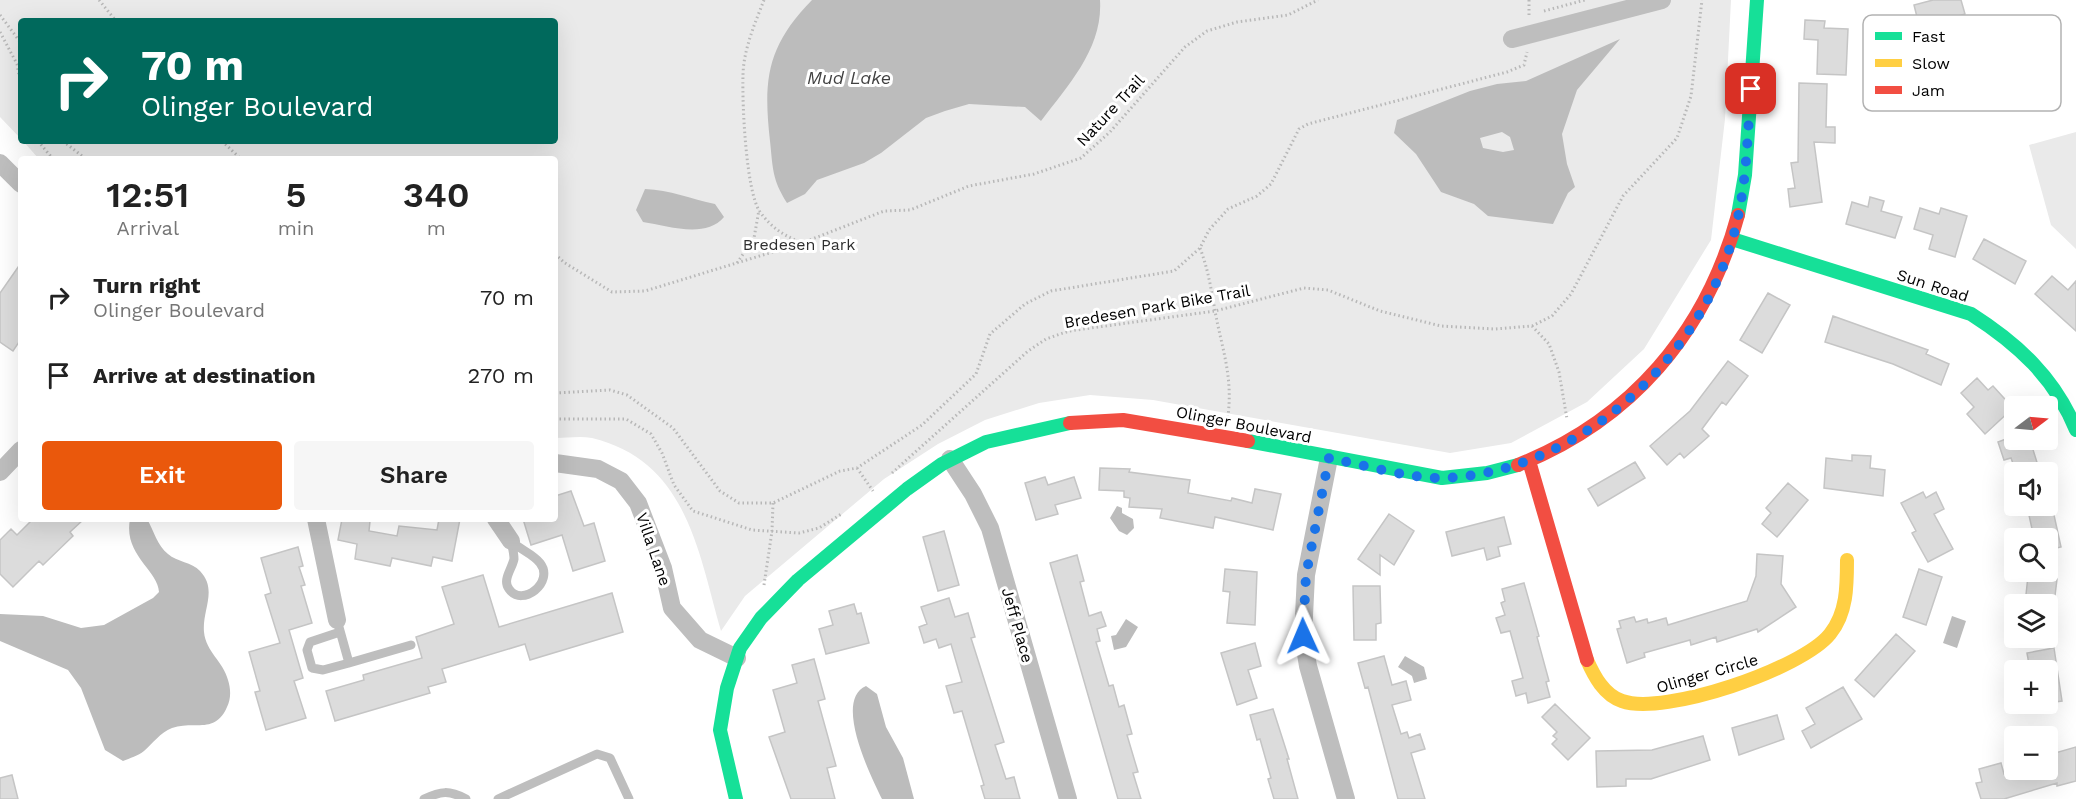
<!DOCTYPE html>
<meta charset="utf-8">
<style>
:root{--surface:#fff;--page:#f6f6f6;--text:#222;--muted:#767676;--accent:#ea580c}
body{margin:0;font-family:"Work Sans",sans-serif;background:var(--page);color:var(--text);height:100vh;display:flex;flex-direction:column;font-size:22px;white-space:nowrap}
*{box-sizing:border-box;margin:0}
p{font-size:20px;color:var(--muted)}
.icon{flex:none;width:33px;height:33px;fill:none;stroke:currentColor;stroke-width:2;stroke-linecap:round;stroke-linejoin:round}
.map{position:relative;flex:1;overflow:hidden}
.sheet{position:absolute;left:18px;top:156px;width:540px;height:366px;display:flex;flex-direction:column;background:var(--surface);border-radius:6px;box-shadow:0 6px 24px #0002}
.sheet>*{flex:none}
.hud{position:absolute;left:18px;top:18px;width:540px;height:126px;border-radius:6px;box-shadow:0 6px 24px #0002;background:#00695c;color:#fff;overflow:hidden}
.needle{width:39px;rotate:74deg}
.buttons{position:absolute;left:2004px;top:396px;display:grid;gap:12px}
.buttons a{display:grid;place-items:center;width:54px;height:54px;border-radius:6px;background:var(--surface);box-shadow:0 6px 24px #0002;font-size:30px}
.pin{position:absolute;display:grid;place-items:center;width:51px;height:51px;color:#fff;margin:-26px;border-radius:12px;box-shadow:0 3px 9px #0006}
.me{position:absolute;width:66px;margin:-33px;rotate:359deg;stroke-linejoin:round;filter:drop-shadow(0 0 4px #0008)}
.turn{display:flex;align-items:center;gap:21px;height:126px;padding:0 24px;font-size:27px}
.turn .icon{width:78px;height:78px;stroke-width:2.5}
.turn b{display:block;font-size:42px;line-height:51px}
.eta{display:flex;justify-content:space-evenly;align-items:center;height:102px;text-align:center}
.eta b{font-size:36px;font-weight:600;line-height:42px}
.action{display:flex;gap:12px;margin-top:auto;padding:12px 24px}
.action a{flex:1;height:69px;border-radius:6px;background:var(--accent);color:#fff;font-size:24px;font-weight:600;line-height:69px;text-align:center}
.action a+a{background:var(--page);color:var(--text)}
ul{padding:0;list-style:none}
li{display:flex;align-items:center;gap:18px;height:78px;padding:0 24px}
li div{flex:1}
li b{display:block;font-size:22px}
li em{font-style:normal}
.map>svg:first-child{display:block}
.green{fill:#eaeaea}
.water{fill:#bcbcbc;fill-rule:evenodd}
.building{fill:#dcdcdc;stroke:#c5c5c5;stroke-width:1.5}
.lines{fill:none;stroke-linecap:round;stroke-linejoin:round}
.path{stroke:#b8b8b8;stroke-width:3;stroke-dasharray:1.5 3;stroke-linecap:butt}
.lane{stroke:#bebebe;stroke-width:9}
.street{stroke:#bebebe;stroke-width:18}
.fast{stroke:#16e098;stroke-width:14}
.slow{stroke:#ffcf43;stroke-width:14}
.jam{stroke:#f24e42;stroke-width:14}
.route{stroke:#1a73e8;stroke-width:10;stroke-dasharray:0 18}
.labels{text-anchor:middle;stroke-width:6;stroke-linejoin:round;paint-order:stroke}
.street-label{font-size:16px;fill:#000;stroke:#fff}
.park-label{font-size:16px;fill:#2f2f2f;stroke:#fff}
.water-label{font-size:18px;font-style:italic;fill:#404040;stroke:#fff}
.key{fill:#fff;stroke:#b2b2b2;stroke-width:1.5}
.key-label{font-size:16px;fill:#000}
</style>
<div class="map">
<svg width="2076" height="799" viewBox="0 0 2076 799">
<rect width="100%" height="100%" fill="#fff"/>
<path class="green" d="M0,0H1731L1725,119L1711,240L1644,349L1587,402L1511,443L1450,453L1153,400L1090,395L1039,403L985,420L938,444L884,479L745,596L721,631C698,551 687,461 592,438C580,436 567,438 555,438V159H39L23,141H555V21H21V139L0,117Z
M2076,132V249L2051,225L2029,145Z"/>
<path class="water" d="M812,0H1100C1103,48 1069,84 1041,121L1025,107L969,104L945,111L926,118L881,153L864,163L817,180L805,194L787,203C772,179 773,169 770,141C763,79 767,46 812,0Z
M1620,39L1577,90L1562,134L1567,164L1575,187L1568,193L1553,224L1488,216L1474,204L1441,192L1416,154L1394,133L1397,120L1470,91L1497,84L1526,81ZM1502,132L1510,137L1514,150L1503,152L1483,148L1480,138Z
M645,189C670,190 691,199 715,204L724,217C706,239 668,226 643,222L636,210Z
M1117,506L1122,508V513L1133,519L1134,528L1127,535L1119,531L1110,518Z
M130,519H147C154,531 157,545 168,554C177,562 192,562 200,571C218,590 202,610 204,632C206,652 223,661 228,680C231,689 231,699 227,707C215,735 194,720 172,728C160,733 153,743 144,751C138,756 130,758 123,761L105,750L81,688L68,670L0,641V614L43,616L81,628L104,625L153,598L159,592C158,570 123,555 130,519Z
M1952,616L1966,621L1957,648L1943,643Z
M1126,619L1138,627L1126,647L1114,650L1111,636L1116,635Z
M1405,656L1424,667L1427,679L1414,683L1412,676L1398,667Z
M866,686L877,694L886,727L903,758L914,799H882C871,777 833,700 866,686Z"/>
<path class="building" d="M1933,0H1961L1965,14L1955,17L1960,34L1935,40L1930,22L1919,25L1914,5Z
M1805,20L1825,21L1824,28L1848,29L1846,75L1817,74L1818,40L1804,39Z
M1799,83L1827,84L1826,127H1835V143L1814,142L1822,202L1790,207L1788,189L1795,188L1791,163L1798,162Z
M1870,197L1884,201L1881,211L1902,217L1895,238L1846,224L1852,202L1868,207Z
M1920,208L1939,214L1941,208L1967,216L1955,257L1929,249L1933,235L1914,229Z
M1984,239L2026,261L2015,284L1973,259Z
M21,263V339L13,351L0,342V293Z
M2052,276L2068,290L2076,281V331L2035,294Z
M1768,293L1790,305L1762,353L1740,340Z
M1833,316L1928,350L1926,354L1949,364L1941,385L1893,364L1825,342Z
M1728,361L1748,376L1726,405L1722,402L1702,429L1709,436L1684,458L1680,453L1667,465L1650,446L1690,411Z
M1977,378L1988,390L1993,386L2013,408L1985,434L1967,414L1974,407L1961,393Z
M2014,436V440H2030L2040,472H2016L2011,458L2004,460L1998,442Z
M1852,455L1871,456L1870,468L1885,470L1883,496L1824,488L1826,458L1852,461Z
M1635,462L1645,478L1598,506L1588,489Z
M1100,468L1130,469L1129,472L1190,480L1188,493L1231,501L1232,498L1252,503L1255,489L1281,494L1273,530L1215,517L1213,528L1160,518L1162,509L1129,507L1130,498L1124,497V491L1099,490Z
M1045,477L1048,485L1074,477L1081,498L1055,505L1058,514L1036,520L1025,483Z
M1788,483L1808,500L1777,537L1762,524L1771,513L1766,508Z
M571,491L584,526L594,523L605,561L573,571L562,535L531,545L523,519H555V496Z
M1923,492L1926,498L1936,492L1944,509L1934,514L1953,549L1928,562L1912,533L1916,531L1901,503Z
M2027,506H2052L2061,547L2048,550V538H2034Z
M1389,514L1414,531L1394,565L1380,555V575L1358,559Z
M1504,517L1511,544L1498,547L1500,556L1487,560L1484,548L1452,556L1446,532Z
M33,519H84L70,532L73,536L43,565L39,561L13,587L0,574V540L11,529L17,535Z
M342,519L370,521L369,531L397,536L399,526L437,530L439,519H460L452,561L433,557L431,566L392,558L390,566L355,559L357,544L338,540Z
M944,531L959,585L938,591L923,537Z
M298,547L303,566L299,567L305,585L301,586L312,623L289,630L303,678L294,681L306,718L266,730L255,692L260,691L249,652L280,643L265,595L271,593L261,558Z
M1757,554L1783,556L1781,584L1796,607L1758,632L1757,629L1717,642L1716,637L1691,645L1690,640L1644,653L1645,657L1627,663L1617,629L1621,628L1619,621L1634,617L1636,622L1647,619L1648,623L1666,618L1668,625L1747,601L1756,576Z
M1077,555L1084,581L1080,582L1089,616L1101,612L1106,626L1097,629L1100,641L1096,642L1109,686L1113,685L1119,707L1124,705L1132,734L1127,735L1138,772L1133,773L1141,799H1118L1050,563Z
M1225,569L1257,572L1255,625L1227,623L1230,592L1223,591Z
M1919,569L1942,577L1926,625L1903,617Z
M483,575L499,627L612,593L623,632L530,660L525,644L442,669L446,682L428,687L430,693L335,721L326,691L364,680L363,675L422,658L416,637L454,624L442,587Z
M2028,576L2057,579L2054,604H2025Z
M1524,583L1539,636L1537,637L1549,681L1546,682L1550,697L1528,703L1526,693L1516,696L1512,681L1523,678L1510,631L1501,633L1496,618L1505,615L1501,603L1505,601L1502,589Z
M1353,586H1380L1381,623L1376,624V640H1354Z
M949,598L955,617L968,613L975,637L971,638L1004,742L995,745L1006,779L1014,777L1020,799H985L981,786L984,785L962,711L954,713L946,686L962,682L951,644L939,648L936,639L924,643L919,627L927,624L921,607Z
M854,604L857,614L861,613L869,643L826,654L819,629L833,625L829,611Z
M1896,634L1915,651L1874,697L1855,680Z
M1255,643L1261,666L1248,670L1257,698L1237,705L1221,653Z
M2054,648L2062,701L2048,703V670H2030L2027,653Z
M1384,656L1392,685L1406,681L1411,700L1392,705L1401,734L1407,732L1409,738L1420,734L1425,749L1411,753L1425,799H1398L1368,687L1365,688L1358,663Z
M814,659L825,699L818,701L836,766L827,768L835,799H791L769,737L785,732L773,690L797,683L792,665Z
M1843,687L1862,719L1811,748L1802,731L1815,724L1806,708Z
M1555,704L1590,738L1568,760L1552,744L1557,739L1553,736L1557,732L1542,717Z
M1273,709L1289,759H1287L1298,799H1274L1268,779L1271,778L1260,739L1257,740L1250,715Z
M1777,715L1784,739L1739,755L1732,728Z
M1703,736L1710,760L1651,779H1626V786L1597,787L1596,751L1652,750Z
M2076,747V781L2057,786V783L2004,799H1981L1976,783L1982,782L1979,769L2001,763L2004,774L2019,770H2048V755Z
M12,775L18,799H0V778Z"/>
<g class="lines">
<path class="path" d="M99,0L116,21
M764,0C755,23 743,51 743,76C742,103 746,192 760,212C772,228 783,235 800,242
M1529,0V15
M1544,11L1585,0
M0,15L21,43
M0,32L17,64L21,86
M38,141L53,159
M63,141L86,159
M222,141L241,159
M1200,248C1208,269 1211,288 1215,311C1222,349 1233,376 1228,416
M555,254L565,263L612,292L645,291L802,243L884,211L910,210L969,186L1034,174L1081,158L1110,132L1185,47L1207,31L1237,22L1288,15L1318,0
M737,263L754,238L759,210
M1532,326L1549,344L1559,372L1567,419
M555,393L610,390L627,395L673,428L720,491L739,503H773L840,471L857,468L922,425L976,374L990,334L1025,304L1051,291L1174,271L1200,248L1209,230L1228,209L1257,196L1271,184L1299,129L1308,124L1507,72L1524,65L1527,52
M555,419H626L651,434L662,453L674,485L693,511L712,517L752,530L799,533L819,528L843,513
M857,468L873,491
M892,473L1028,351L1046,339L1069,331L1215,311L1304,288L1328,290L1380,311L1441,326L1495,329L1532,326L1552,316L1571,294L1623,196L1677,138L1691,96L1702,0
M764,585L772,531L773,503"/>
<path class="lane" d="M511,541C519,549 533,554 540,563C555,582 522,608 509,589C502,580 512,569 514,559C514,553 512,546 511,541Z
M337,620L349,663L411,645
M340,632L310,642L307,650L312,668L323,670L349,663
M424,799C441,791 449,790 466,799
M498,799L597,754L610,758L629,799"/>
<path class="street" d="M1512,39L1662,0
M0,163L21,184
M1329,458L1306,575L1303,636L1308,666L1346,799
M950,459L973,494L990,528L1068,799
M555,463L598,469L621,481L638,503L663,568L672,608L700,640L737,658
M0,472L21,450
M316,519L337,620
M496,519L511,541"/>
<path class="fast" d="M1738,215L1745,175L1757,0
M1732,239L1971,314C2018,344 2055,378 2076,430
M1248,441L1442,478L1487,473L1518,465
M736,799L720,730L727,688L740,648L761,618L798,580L907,489L942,464L986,442L1070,423"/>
<path class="slow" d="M1587,660C1594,676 1604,695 1622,701C1664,716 1802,669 1830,634C1847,613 1847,586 1847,560"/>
<path class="jam" d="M1070,423L1123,420L1248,441
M1529,461L1587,660
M1518,465C1631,420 1706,333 1738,215"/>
</g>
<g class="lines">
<path class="route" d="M1303,636L1306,575L1329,458C1364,465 1410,479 1445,478C1577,472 1698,362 1733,237C1747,189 1747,138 1751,89"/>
</g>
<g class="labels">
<g class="street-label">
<text transform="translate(1110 110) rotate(-47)" y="6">Nature Trail</text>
<text transform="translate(1933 285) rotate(18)" y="6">Sun Road</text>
<text transform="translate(1157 306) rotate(-10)" y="6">Bredesen Park Bike Trail</text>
<text transform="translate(1244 424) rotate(11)" y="6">Olinger Boulevard</text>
<text transform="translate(654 549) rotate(71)" y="6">Villa Lane</text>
<text transform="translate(1018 625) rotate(74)" y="6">Jeff Place</text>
<text transform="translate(1707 673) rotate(-16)" y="6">Olinger Circle</text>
</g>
<g class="park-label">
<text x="799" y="250">Bredesen Park</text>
</g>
<g class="water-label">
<text x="849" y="84">Mud Lake</text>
</g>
</g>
<rect x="1863" y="15" width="198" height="96" rx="9" class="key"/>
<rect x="1875" y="32" width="27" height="8" fill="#16e098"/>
<rect x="1875" y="59" width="27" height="8" fill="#ffcf43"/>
<rect x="1875" y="86" width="27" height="8" fill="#f24e42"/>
<g class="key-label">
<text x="1912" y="42">Fast</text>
<text x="1912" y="69">Slow</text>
<text x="1912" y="96">Jam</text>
</g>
</svg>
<div class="buttons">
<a><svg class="needle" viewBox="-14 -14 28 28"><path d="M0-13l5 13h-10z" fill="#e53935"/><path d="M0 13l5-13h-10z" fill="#767676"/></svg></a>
<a><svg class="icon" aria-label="sound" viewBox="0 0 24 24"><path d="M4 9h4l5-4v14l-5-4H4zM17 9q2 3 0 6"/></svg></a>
<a><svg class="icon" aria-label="search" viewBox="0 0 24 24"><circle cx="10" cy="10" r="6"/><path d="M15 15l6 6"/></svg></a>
<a><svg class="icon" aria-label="layers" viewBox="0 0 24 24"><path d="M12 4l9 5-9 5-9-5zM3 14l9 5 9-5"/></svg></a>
<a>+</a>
<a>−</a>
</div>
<div class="pin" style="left:1751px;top:89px;background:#d93025"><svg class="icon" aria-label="arrive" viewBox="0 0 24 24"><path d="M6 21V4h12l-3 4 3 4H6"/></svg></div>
<svg class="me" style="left:1303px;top:636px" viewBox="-20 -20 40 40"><path d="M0-17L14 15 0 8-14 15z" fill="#1a73e8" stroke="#fff" stroke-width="4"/></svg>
<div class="hud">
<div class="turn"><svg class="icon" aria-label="right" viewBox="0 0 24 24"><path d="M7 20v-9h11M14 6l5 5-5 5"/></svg><div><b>70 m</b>Olinger Boulevard</div></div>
</div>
<section class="sheet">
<div class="eta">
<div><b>12:51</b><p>Arrival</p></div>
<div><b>5</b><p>min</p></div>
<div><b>340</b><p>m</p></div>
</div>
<ul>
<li><svg class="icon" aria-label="right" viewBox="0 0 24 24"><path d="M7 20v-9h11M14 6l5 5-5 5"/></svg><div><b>Turn right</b><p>Olinger Boulevard</p></div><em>70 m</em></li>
<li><svg class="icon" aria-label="arrive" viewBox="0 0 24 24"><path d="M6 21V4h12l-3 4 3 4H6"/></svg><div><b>Arrive at destination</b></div><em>270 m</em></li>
</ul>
<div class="action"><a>Exit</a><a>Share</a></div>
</section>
</div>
